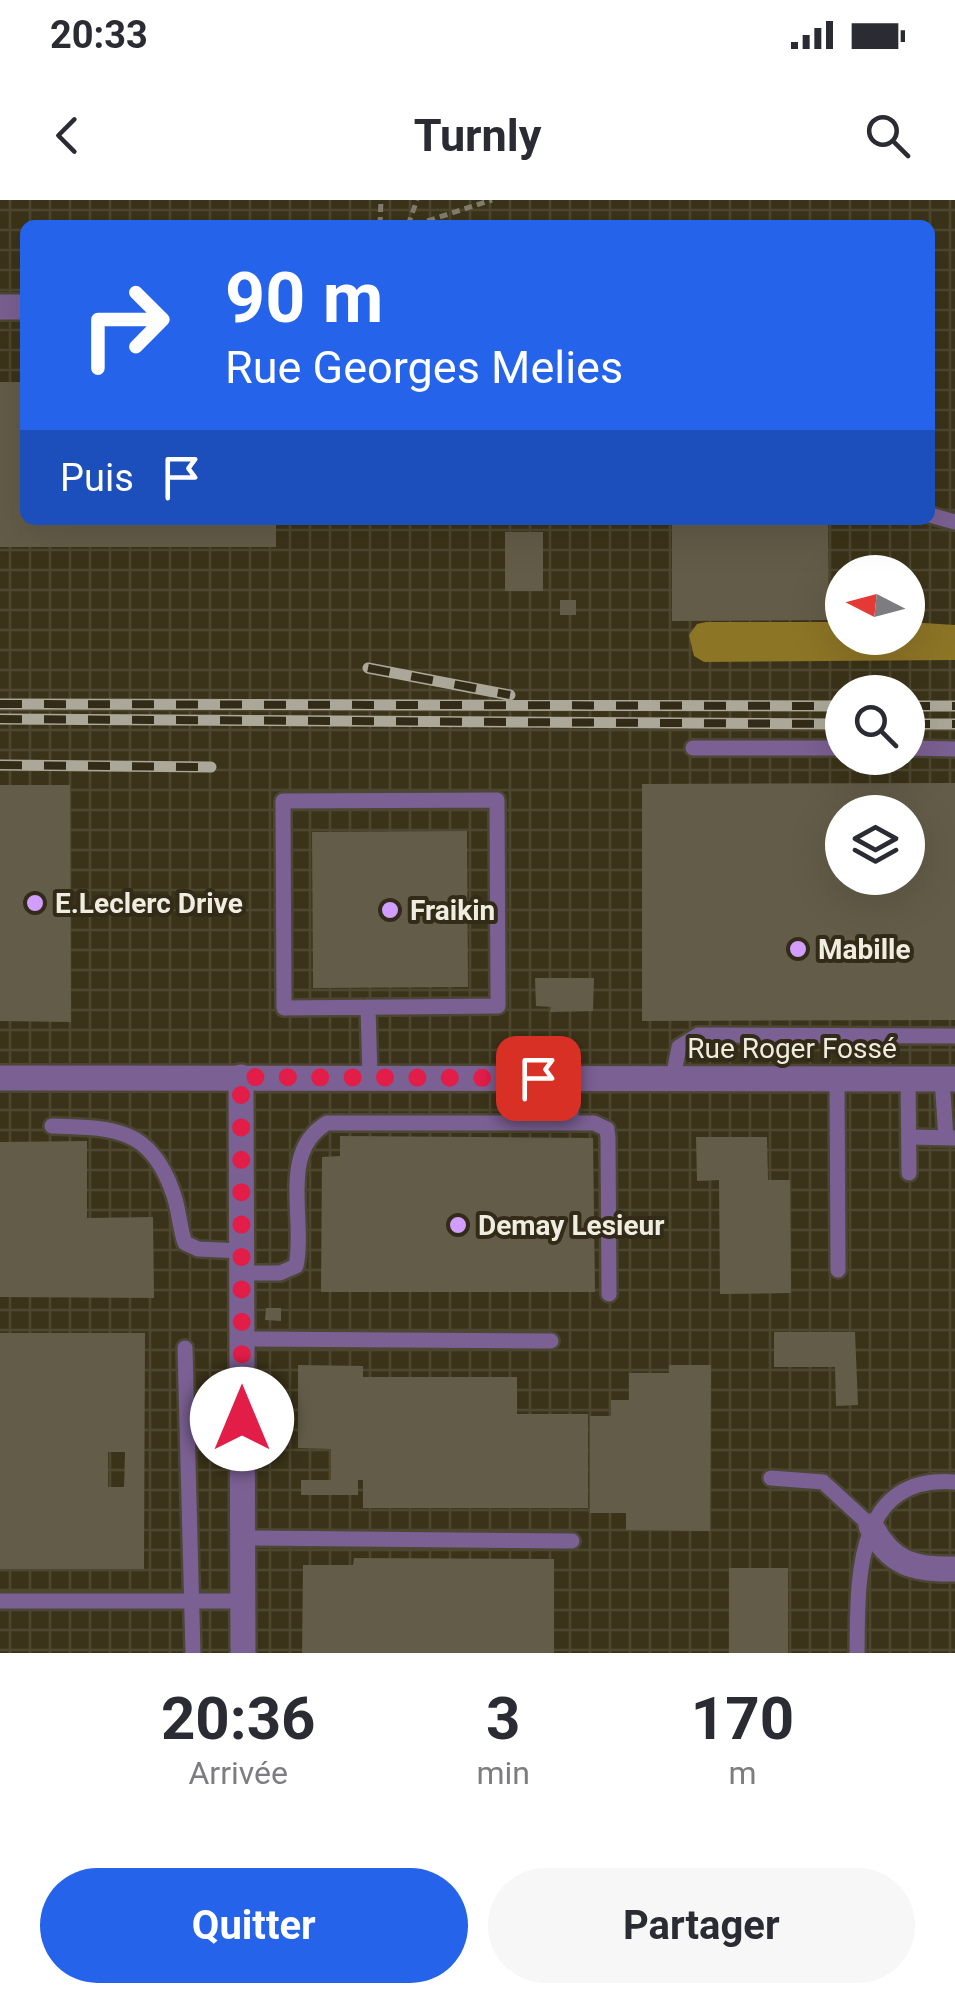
<!DOCTYPE html>
<html lang="fr">
<meta charset="utf-8">
<style>
:root{--surface:#fff;--page:#f7f7f7;--text:#2b2b33;--muted:#7c7c81;--accent:#2563eb}
body{margin:0;font-family:Roboto,sans-serif;background:var(--page);color:var(--text);height:100vh;display:flex;flex-direction:column;font-size:38px;white-space:nowrap}
*{box-sizing:border-box;margin:0}
p{font-size:32px;color:var(--muted)}
.icon{flex:none;width:55px;height:55px;fill:none;stroke:currentColor;stroke-width:2;stroke-linecap:round;stroke-linejoin:round}
.map{position:relative;height:1453px;overflow:hidden}
.sheet{display:flex;flex-direction:column;background:var(--surface);flex:1}
.sheet>*{flex:none}
.guide{position:absolute;left:20px;top:20px;width:915px;height:305px;border-radius:15px;box-shadow:0 10px 40px #0002;background:#2563eb;color:#fff;overflow:hidden}
.needle{width:65px;rotate:276deg}
.fabs{position:absolute;left:825px;top:355px;display:grid;gap:20px}
.fabs a{display:grid;place-items:center;width:100px;height:100px;border-radius:50%;background:var(--surface);box-shadow:0 10px 40px #0002;font-size:50px}
.pin{position:absolute;display:grid;place-items:center;width:85px;height:85px;color:#fff;margin:-42px;border-radius:20px;box-shadow:0 5px 15px #0006}
.me{position:absolute;width:110px;margin:-55px;rotate:0deg;stroke-linejoin:round;filter:drop-shadow(0 0 8px #0008)}
.turn{display:flex;align-items:center;gap:35px;height:210px;padding:0 40px;font-size:45px}
.turn .icon{width:130px;height:130px;stroke-width:2.5}
.turn b{display:block;font-size:70px;line-height:85px}
.then{display:flex;align-items:center;height:95px;padding:0 40px;background:#0003;gap:20px;font-size:38px}
.eta{display:flex;justify-content:space-evenly;align-items:center;height:170px;text-align:center}
.eta b{font-size:60px;font-weight:700;line-height:70px}
.action{display:flex;gap:20px;margin-top:auto;padding:20px 40px}
.action a{flex:1;height:115px;border-radius:60px;background:var(--accent);color:#fff;font-size:40px;font-weight:700;line-height:115px;text-align:center}
.action a+a{background:var(--page);color:var(--text)}
.status{display:flex;justify-content:space-between;align-items:center;height:70px;padding:0 50px;background:var(--surface);direction:ltr}
.status svg{height:28px;fill:currentColor}
header{display:flex;justify-content:space-between;align-items:center;height:130px;padding:0 40px;background:var(--surface);font-size:45px;font-weight:700}
.map>svg:first-child{display:block}
.industrial{fill:url(#industrial-grid);fill-rule:evenodd}
.water{fill:#8d7526}
.building{fill:#635c48;fill-rule:evenodd}
.lines{fill:none;stroke-linecap:round;stroke-linejoin:round}
.service-casing{stroke:#4c4634;stroke-width:20}
.minor-casing{stroke:#4c4634;stroke-width:30}
.path{stroke:#837d6d;stroke-width:5;stroke-dasharray:8 5;stroke-linecap:butt}
.service{stroke:#7b6093;stroke-width:15}
.minor{stroke:#7b6093;stroke-width:25}
.rail-casing{stroke:#aca899;stroke-width:11}
.rail{stroke:#312b18;stroke-width:8;stroke-dasharray:22;stroke-linecap:butt}
.route{stroke:#e11d48;stroke-width:18;stroke-dasharray:0 32.4}
.poi-dot{fill:#d19dfe;stroke:#312b18;stroke-width:4}
.labels{text-anchor:middle;stroke-width:8;stroke-linejoin:round;paint-order:stroke}
.poi-label{font-size:28px;font-weight:bold;fill:#f0ece0;stroke:#312b18;text-anchor:start}
.street-label{font-size:28px;fill:#f0ece0;stroke:#312b18}
</style>
<div class="status"><b>20:33</b><svg viewBox="0 0 49 12"><path d="M0 12V9h3v3zM5 12V6h3v6zM10 12V3h3v9zM15 12V0h3v12zM26 1h20v11H26zM47 4h2v5h-2z"/></svg></div>
<header><svg class="icon" aria-label="back" viewBox="0 0 24 24"><path d="M15 5l-7 7 7 7"/></svg>Turnly<svg class="icon" aria-label="search" viewBox="0 0 24 24"><circle cx="10" cy="10" r="6"/><path d="M15 15l6 6"/></svg></header>
<div class="map">
<svg width="955" height="1453" viewBox="0 0 955 1453">
<defs>
<pattern id="industrial-grid" width="8" height="8" patternUnits="userSpaceOnUse" patternTransform="scale(2.5)"><rect width="8" height="8" fill="#3b3319"/><path d="M0 4h8M4 0v8" fill="none" stroke="#4e472f"/></pattern>
</defs>
<rect width="100%" height="100%" fill="#312b18"/>
<path class="industrial" d="M0,0H955V1453H0ZM25,25H930V320H25ZM842,372H908V438H842ZM842,492H908V558H842ZM842,612H908V678H842Z"/>
<path class="water" d="M706,422H842V438H908V422L955,425V460L704,462L694,456L689,435L697,424Z"/>
<path class="building" d="M0,182H25V320H276V347H0Z
M828,323L829,420L672,421V324Z
M505,332H543V391H505Z
M560,400H576V415H560Z
M955,583V820L642,821V584ZM842,612H908V678H842Z
M0,585H70L71,822L0,821Z
M467,631L468,787L313,788L312,632Z
M535,778H594L593,811L550,812L551,807L536,806Z
M340,936L593,938L595,1092H321L322,957L340,956Z
M696,937H767L768,980H790L791,1093L720,1094L719,980L697,981Z
M87,941V1018L153,1017L154,1098L0,1097V942Z
M266,1108H281V1121L265,1120Z
M774,1132H855L858,1205L836,1206L835,1167H774Z
M0,1133H145L144,1369H0ZM108,1252H125L124,1287H108Z
M298,1165L363,1166V1177H517V1214H588V1308H363V1280H358V1295H301V1280H331V1249L298,1248Z
M669,1165H711L710,1331L626,1330V1313H590V1216H611V1200H629V1173H669Z
M354,1358L554,1359V1453H302L303,1365H353Z
M729,1368H788V1453H729Z"/>
<g class="lines">
<defs>
<path id="service" d="M930,315L955,322
M693,548H842
M908,548L955,549
M497,600L498,806L284,808L283,601Z
M368,807L370,877
M673,878L679,847L698,835L955,836
M942,878L946,938
M837,879L838,1070
M908,879L909,973
M571,923V878
M52,926C111,928 149,926 172,990C179,1007 179,1026 185,1043L198,1049L242,1051
M909,937L955,938
M242,1073H280L296,1066C306,1019 278,952 327,923H594L607,929L608,938L609,1094
M242,1139L551,1141
M185,1148L193,1453
M771,1278L823,1282L871,1326
M242,1338L572,1341
M0,1401H243
M857,1453C858,1382 853,1274 955,1282"/>
<path id="minor" d="M0,107H25
M241,877L243,1453
M0,878L955,879
M871,1326C890,1364 914,1370 955,1369"/>
</defs>
<use href="#service" class="service-casing"/>
<use href="#minor" class="minor-casing"/>
<path class="path" d="M380,25L381,0
M408,25L417,0
M415,25L492,0"/>
<use href="#service" class="service"/>
<use href="#minor" class="minor"/>
<defs>
<path id="rail" d="M368,468L510,495
M0,504L842,506
M908,506H955
M0,519L842,524
M908,524H955
M0,565L211,567"/>
</defs>
<use href="#rail" class="rail-casing"/>
<use href="#rail" class="rail"/>
</g>
<g class="lines">
<path class="route" d="M242,1219L241,877L538,878"/>
</g>
<g class="poi-dot">
<circle cx="35" cy="703" r="10"/>
<circle cx="390" cy="710" r="10"/>
<circle cx="798" cy="749" r="10"/>
<circle cx="458" cy="1025" r="10"/>
</g>
<g class="labels">
<g class="poi-label">
<text x="55" y="713">E.Leclerc Drive</text>
<text x="410" y="720">Fraikin</text>
<text x="818" y="759">Mabille</text>
<text x="478" y="1035">Demay Lesieur</text>
</g>
<g class="street-label">
<text x="792" y="858">Rue Roger Fossé</text>
</g>
</g>
</svg>
<div class="fabs">
<a><svg class="needle" viewBox="-14 -14 28 28"><path d="M0-13l5 13h-10z" fill="#e53935"/><path d="M0 13l5-13h-10z" fill="#7c7c81"/></svg></a>
<a><svg class="icon" aria-label="search" viewBox="0 0 24 24"><circle cx="10" cy="10" r="6"/><path d="M15 15l6 6"/></svg></a>
<a><svg class="icon" aria-label="layers" viewBox="0 0 24 24"><path d="M12 4l9 5-9 5-9-5zM3 14l9 5 9-5"/></svg></a>
</div>
<div class="pin" style="left:538px;top:878px;background:#d93025"><svg class="icon" aria-label="arrive" viewBox="0 0 24 24"><path d="M6 21V4h12l-3 4 3 4H6"/></svg></div>
<svg class="me" style="left:242px;top:1219px" viewBox="-20 -20 40 40"><circle r="19" fill="#fff"/><path d="M0-13L10 11 0 6-10 11z" fill="#e11d48"/></svg>
<div class="guide">
<div class="turn"><svg class="icon" aria-label="right" viewBox="0 0 24 24"><path d="M7 20v-9h11M14 6l5 5-5 5"/></svg><div><b>90 m</b>Rue Georges Melies</div></div>
<div class="then">Puis<svg class="icon" aria-label="arrive" viewBox="0 0 24 24"><path d="M6 21V4h12l-3 4 3 4H6"/></svg></div>
</div>
</div>
<section class="sheet">
<div class="eta">
<div><b>20:36</b><p>Arrivée</p></div>
<div><b>3</b><p>min</p></div>
<div><b>170</b><p>m</p></div>
</div>
<div class="action"><a>Quitter</a><a>Partager</a></div>
</section>
